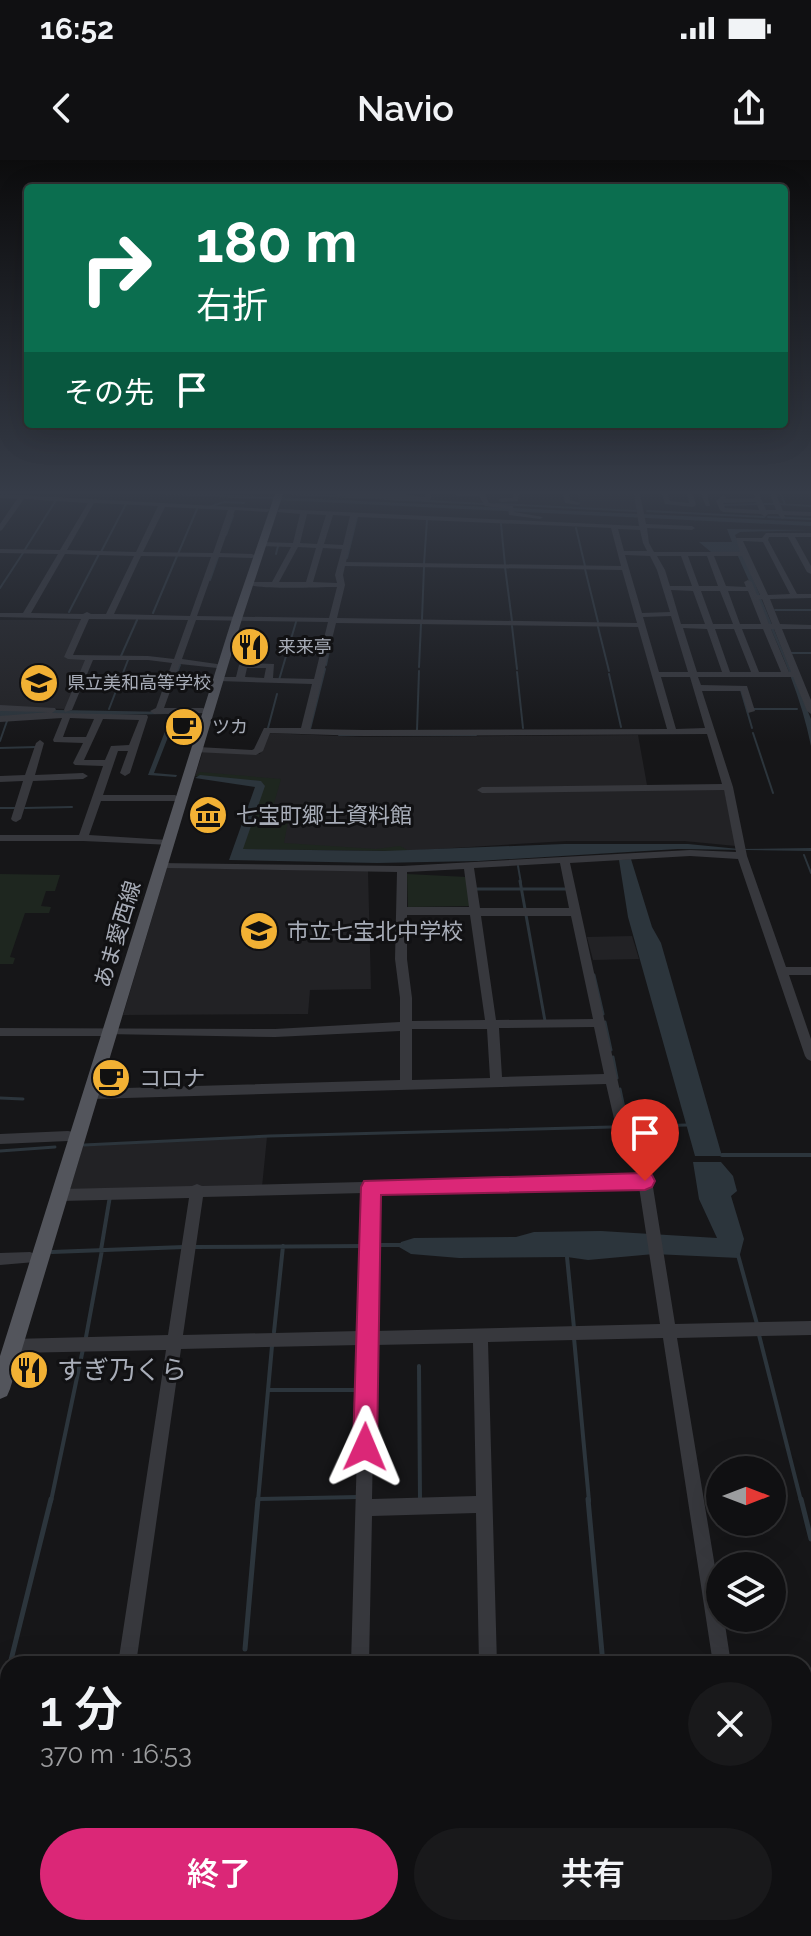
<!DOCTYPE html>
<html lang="ja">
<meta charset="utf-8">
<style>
:root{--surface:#101012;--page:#19191b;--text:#f1f3f6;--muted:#9c9d9f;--line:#303032;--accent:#db2777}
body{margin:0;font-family:Raleway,"Noto Sans JP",sans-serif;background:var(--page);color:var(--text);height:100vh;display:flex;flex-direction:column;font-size:30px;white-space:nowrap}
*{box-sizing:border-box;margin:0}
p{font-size:26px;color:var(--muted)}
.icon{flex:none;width:44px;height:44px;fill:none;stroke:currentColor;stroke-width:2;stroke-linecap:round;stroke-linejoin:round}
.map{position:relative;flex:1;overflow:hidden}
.sheet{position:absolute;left:0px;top:1496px;width:812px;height:280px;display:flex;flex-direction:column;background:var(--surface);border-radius:24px 24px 0 0;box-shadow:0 8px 32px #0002,0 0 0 2px var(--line)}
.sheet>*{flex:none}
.guide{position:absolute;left:24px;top:24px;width:764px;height:244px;border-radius:8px;box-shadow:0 8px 32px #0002,0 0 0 2px var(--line);background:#0b6e4f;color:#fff;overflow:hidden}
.needle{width:52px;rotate:90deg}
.fabs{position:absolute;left:706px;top:1296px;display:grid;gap:16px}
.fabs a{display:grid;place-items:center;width:80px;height:80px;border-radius:50%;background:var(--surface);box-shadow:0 8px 32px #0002,0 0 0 2px var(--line);font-size:40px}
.pin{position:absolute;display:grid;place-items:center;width:68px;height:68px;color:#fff;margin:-82px -34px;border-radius:50% 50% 50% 0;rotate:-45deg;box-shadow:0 0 8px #0007}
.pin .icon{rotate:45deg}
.me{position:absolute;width:88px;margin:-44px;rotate:1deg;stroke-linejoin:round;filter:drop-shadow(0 0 6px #0008)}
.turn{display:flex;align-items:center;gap:28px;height:168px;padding:0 40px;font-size:36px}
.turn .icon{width:104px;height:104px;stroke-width:2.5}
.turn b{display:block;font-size:56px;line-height:68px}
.then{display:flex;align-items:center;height:76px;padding:0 40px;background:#0003;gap:16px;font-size:30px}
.round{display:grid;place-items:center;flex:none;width:84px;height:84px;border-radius:42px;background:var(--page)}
.overview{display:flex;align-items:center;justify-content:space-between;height:136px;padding:0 40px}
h1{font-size:48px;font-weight:600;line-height:60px}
.primary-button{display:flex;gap:16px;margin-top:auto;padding:16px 40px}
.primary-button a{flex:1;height:92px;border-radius:48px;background:var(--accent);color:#fff;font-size:32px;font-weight:600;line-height:92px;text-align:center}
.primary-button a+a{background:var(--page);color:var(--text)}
.status{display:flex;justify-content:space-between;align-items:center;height:56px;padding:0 40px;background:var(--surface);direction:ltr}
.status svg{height:22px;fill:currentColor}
header{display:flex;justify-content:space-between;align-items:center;height:104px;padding:0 40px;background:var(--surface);font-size:36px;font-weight:600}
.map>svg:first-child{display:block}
.built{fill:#222225}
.green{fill:#1e261f}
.water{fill:#2c353c}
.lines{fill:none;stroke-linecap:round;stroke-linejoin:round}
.stream-far3{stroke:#2c353c;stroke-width:2}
.stream-far2{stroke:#2c353c;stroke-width:3}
.stream-far1{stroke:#2c353c;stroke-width:4}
.stream{stroke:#2c353c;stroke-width:5}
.minor{fill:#37383d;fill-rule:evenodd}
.major{fill:#53555c;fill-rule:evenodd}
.route{fill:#db2777;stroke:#8e194d;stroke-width:2}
.labels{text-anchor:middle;stroke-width:6;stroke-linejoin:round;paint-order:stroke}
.far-poi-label{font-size:18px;fill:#a8adb8;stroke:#111113;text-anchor:start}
.poi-label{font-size:22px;fill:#a8adb8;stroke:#111113;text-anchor:start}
.street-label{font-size:22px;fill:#a8adb8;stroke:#111113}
.near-poi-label{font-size:26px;fill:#a8adb8;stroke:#111113;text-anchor:start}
</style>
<div class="status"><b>16:52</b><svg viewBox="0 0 49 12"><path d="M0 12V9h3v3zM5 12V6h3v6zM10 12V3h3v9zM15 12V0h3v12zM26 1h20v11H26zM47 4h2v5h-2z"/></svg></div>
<header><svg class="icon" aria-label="back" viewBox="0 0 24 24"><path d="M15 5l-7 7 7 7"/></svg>Navio<svg class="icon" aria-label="share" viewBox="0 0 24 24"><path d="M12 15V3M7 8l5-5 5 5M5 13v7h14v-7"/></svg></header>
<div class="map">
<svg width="811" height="1776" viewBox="0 0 811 1776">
<rect width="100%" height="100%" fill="#161618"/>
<path class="built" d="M577,334H634L638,351L580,348Z
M0,460H82L65,498L87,499L67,549L0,547Z
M267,573L362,577L638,575L647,625L724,629L736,686L684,681H567L404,691L242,689L265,626L195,616L203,591L260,594Z
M167,708L368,711L371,829L310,830L308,854L123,855Z
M632,776L639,799L593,800L587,777Z
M267,977L262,1027L70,1029L83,986Z"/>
<path class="green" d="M200,612L281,619L271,654L289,656L284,683L376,689L400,686L409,691L242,689L260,621L195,616Z
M0,714L60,715L55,731H46L41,746L51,747L49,753H25L10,797L15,798L13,804H0Z
M407,714L467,717L471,746L408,747Z"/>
<path class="water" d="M154,334H211L811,362V366Z
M727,369L811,370L740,372L735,375L811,559V586C798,519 764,456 737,394L711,392L699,382H732Z
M0,549L174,552L177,554L154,613L177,615L176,617L148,615L171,556L168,554L0,557Z
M200,615L261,621L265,626L243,689L384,691L564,684H688L739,689L811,688V691L678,689L478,701L377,703L229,700L255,627L195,618Z
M631,699L652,767L661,783L722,996H695L628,757L619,700Z
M693,1002H721L733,1016L737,1031L731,1036L744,1079L739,1098L654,1094L588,1100L567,1097L459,1098L411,1094L399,1087L401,1082L414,1078L516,1077L534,1072L601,1071L717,1078L699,1039Z"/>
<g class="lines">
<path class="stream-far3" d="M291,334L484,344
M781,334L785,344
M496,344L636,351
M763,344H777
M780,344L811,346
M723,345L759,344
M209,347L224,342L244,343
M647,351L764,357
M768,357L811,359
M501,364L505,405
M576,368L585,406
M226,375L233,356
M24,391L56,340
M101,392L126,344
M178,394L197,349
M276,394L278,386
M347,398L357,357
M424,404L427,360
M505,407L512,461
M585,409L598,462
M210,420L218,397
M0,428L23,393
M775,450H811
M69,452L99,394
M153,453L177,396
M422,459L424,407
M512,466L517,509
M598,467L609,511
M287,493L320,494
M791,493H811
M121,496L137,460
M326,505L330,486
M419,507L421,464
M517,512L523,568
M609,514L621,567
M279,520L296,462
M171,528L180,505
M741,530L752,568
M109,549L128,500
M754,549H797
M268,568L277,534
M310,569L325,509
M417,570L419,511
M753,573L773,633
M339,575H476
M0,581L7,561
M0,588L37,587
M0,648H16
M25,648L72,647
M804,695L811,713
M518,706L521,723"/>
<path class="stream-far2" d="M520,721L525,749
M476,729H566
M526,755L545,861
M594,815L603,854
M605,862L611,890
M613,897L617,918
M620,929L628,967
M0,938L23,939
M84,985L269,976L687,965
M0,991L55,987
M722,995H811"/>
<path class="stream-far1" d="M722,995H811
M374,1085H402
M193,1087L365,1086
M101,1090L110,1036
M52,1092L184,1087
M738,1095L757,1164
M567,1097L574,1168
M274,1172L283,1086
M759,1175L801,1341
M86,1177L102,1090
M574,1178L589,1341
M419,1206L420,1341
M268,1230H360
M259,1339L359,1337
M51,1341L83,1189
M258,1341L272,1186"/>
<path class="stream" d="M588,1339L603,1504
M801,1339L811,1379
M245,1489L258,1339
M10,1504L51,1339
M1,1542L8,1513
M804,1613H811
M0,1716H8
M415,1768V1776"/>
<path class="minor" d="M0,334L269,349L270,350L267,352L235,350L220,393L252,394L256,396L252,398L218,397L197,456L329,458L337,427C316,427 262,430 245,424L249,422H272L291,387L261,386L258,384L261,382L293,383L300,354L278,352L277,351L280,349L639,366L634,334H640L646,364L692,366L695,368L692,370L647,368L649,383L654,392H740L736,378H762L766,373H811V377H795L811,406V414L807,412L788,377H769L768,380L797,434H811V438L770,439L780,464L811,465V469H782L811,540V554L807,551L793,517H698L701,525L747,526L755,551L748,553L741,531H702L733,627L747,696L786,807H811V815H789L811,879V901L807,899L805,896L738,699L690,696L570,703L627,963L626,967H616L615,963L606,924L91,939L87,937L85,934L87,931L91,929L400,920V871L275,877L106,874L101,876H0V868L275,869L400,862V838L395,799L397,712L162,708L158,707V703L402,706L690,690L736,692L724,630L482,633L477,630L482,627L722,624L707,574L364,576L270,573L263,591L256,595L195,592V588L198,587L252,590L254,589L264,568H301L312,524L219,521L215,519L219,517H236L239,505L243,503L274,504L273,518L314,519L328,462L196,460L182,499L217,504L221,506L217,508L180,504L164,548H203L207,551L206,553L154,554L150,551L156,548L172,503L148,500H93L72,550L65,552L64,550L85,500L68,499L64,497L81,459L0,457V453H23L58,394L0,393V389L60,390L88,343L24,339L2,370L0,371V364L17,339L0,338ZM94,343L158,346L136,392L67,390ZM165,347L228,350L213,393L143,392ZM307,354L326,355L317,384L300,383ZM333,355L350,356L343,385L324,384ZM357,357L611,368L621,406L346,402ZM618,369L640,370L643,383L647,391H624ZM743,381L763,382L790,434L768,435ZM298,387L316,388L306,422H279ZM323,388L342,389L335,415L337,423L313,422ZM65,394L134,396L106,454H91L87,452L83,454L31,453ZM625,395L650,396L657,410L670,452L642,453ZM141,396L211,397L190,456L114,454ZM657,396H681L692,426H670L665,410ZM688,396H707L718,426H699ZM714,396H742L760,435H757L752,422L748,420L744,422L746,427L726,426ZM345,406L622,410L637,463L337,458L345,425L343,415ZM671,430L693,431L705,464H681ZM701,431H720L733,464H713ZM728,431H748L761,464H740ZM759,439H762L772,464H769ZM671,456L688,512H659L643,457ZM89,459L188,460L174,499L148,496L73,495ZM336,463L638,467L667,569L364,570L310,569ZM683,468L707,469L722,512H697ZM715,469H734L751,512H730ZM742,469H763L781,512H759ZM771,469H774L791,512H789ZM247,508H266L264,518L245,517ZM661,517H690L705,568L676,569ZM560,703L569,748H480L474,708ZM464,709L469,747H407V712ZM407,755H470L485,860L412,861V838L407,799ZM481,756H571L593,859L496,860ZM594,867L604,914L502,917L499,868ZM412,869H487L490,918L412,920Z
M336,334H408V335L425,337V334H431V339L428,341L339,336Z
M455,334H485L489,343L513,346L514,352L543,357L540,359L509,355L508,349L485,346L479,336H458Z
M513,334H519L518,341L501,342L498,340L501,338H513Z
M563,334H569L570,340L581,343L578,345L565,343Z
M662,334H668L670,341L689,343L687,334H693L696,345L693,347L665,344Z
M701,334H707L710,346H706Z
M753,334H759L766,350H776L770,334H776L783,351L811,352V356L784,355L785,357L782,359L778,354H768L765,357L761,354L723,352L720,350L716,341L723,335L726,337L725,339L755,338ZM756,342L759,350L725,348L723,343Z
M0,545L55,548L56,550L52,553L147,555L148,557L130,613L125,616L120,613L128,591H118L103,635H175L180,638L175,641H101L89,675L168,680L172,681V685L83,681H0V675H79L103,606L75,605L73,603L83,583L54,582L53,580L62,558L0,562V556L49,552L0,551ZM70,558L94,559L86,577H63ZM103,559L139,560L129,585L111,586L105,600H84Z
M40,580L44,583L35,615L83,613L88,616L83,619L33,621L21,659L16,662L13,661L11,659L23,621L0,622V616L25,615L36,583Z
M68,971L73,972L74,976L73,980L68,981L0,984V974Z
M645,1015L650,1017L652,1021L675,1164L811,1161V1175L677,1178L720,1437V1458H724L731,1504H713L663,1178L488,1182L497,1504H479L476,1353L372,1356L369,1504H351L360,1185L181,1189L136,1504H118L166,1190L13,1193L8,1191L6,1186L8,1181L13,1179L168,1175L189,1038L60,1041L55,1039L53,1035L55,1031L60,1029L192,1026L197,1024L202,1026ZM639,1027L660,1164L375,1171L378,1033ZM364,1033L360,1171L183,1175L203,1037ZM473,1183L476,1336L372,1339L375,1185Z
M30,1092L35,1094L37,1098L35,1102L0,1105V1093Z
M69,1768H89L88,1776H68Z
M580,1768H600L601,1776H581Z
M748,1768H768L769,1776H749Z"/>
<path class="major" d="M275,334H283L242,459L10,1229L7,1236L0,1239V1196L232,459Z
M804,1537H811V1561H804Z
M0,1555H8V1581H0Z"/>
</g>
<linearGradient id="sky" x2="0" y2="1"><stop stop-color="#0c0c0d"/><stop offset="0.57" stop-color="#363c48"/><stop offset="1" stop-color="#363c48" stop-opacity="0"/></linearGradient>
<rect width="811" height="583" fill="url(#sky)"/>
<path class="route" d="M645,1013L652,1015L655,1021L652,1027L645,1030L381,1035L377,1287L373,1296L365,1300L356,1296L353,1287L361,1027L364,1021Z"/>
<defs>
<symbol id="restaurant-disc" viewBox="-11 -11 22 22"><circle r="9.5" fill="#f2b134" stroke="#111113"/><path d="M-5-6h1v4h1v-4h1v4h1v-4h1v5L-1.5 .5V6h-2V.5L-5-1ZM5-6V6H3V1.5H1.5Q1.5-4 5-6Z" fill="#111"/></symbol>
<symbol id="school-disc" viewBox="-11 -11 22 22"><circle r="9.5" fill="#f2b134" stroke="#111113"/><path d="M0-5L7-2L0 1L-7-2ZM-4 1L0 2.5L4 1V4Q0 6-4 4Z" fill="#111"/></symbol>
<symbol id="cafe-disc" viewBox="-11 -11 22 22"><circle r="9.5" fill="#f2b134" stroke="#111113"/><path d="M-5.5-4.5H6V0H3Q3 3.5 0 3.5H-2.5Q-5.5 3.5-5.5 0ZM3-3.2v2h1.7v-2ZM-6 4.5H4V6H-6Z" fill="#111"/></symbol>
<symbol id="museum-disc" viewBox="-11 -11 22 22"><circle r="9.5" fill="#f2b134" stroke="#111113"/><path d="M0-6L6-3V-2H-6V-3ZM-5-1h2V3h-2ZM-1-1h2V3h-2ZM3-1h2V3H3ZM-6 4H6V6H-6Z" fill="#111"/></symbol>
</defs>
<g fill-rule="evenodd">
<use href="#restaurant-disc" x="228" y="465" width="44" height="44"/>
<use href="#school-disc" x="17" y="501" width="44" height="44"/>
<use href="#cafe-disc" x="162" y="545" width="44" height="44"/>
<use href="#museum-disc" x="186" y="633" width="44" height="44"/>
<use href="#school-disc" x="237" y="749" width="44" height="44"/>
<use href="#cafe-disc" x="89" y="896" width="44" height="44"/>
<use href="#restaurant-disc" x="7" y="1188" width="44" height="44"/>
</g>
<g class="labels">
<g class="far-poi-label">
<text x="278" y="493">来来亭</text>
<text x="67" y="529">県立美和高等学校</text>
<text x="212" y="573">ツカ</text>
</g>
<g class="poi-label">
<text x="236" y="663">七宝町郷土資料館</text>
<text x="287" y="779">市立七宝北中学校</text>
<text x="139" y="926">コロナ</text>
</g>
<g class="street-label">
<text transform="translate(117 774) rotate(-73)" y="8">あま愛西線</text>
</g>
<g class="near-poi-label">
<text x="57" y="1219">すぎ乃くら</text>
</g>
</g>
</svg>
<div class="fabs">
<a><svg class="needle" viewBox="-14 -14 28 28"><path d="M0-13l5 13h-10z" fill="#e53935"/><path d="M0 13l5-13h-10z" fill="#9c9d9f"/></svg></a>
<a><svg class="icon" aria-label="layers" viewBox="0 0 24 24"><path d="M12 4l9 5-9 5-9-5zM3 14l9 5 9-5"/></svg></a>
</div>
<div class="pin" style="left:645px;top:1021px;background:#d93025"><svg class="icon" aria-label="arrive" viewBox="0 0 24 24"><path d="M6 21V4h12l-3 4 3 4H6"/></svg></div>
<svg class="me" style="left:365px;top:1287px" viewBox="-20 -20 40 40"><path d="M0-17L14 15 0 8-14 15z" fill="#db2777" stroke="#fff" stroke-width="4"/></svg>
<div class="guide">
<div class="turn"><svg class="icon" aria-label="right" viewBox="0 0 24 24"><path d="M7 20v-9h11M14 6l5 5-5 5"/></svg><div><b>180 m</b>右折</div></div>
<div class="then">その先<svg class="icon" aria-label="arrive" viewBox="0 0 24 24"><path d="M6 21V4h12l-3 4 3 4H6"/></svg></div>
</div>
<section class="sheet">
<div class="overview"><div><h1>1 分</h1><p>370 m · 16:53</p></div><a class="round"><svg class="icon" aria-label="close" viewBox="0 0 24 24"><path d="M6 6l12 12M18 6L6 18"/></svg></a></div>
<div class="primary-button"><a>終了</a><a>共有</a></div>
</section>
</div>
